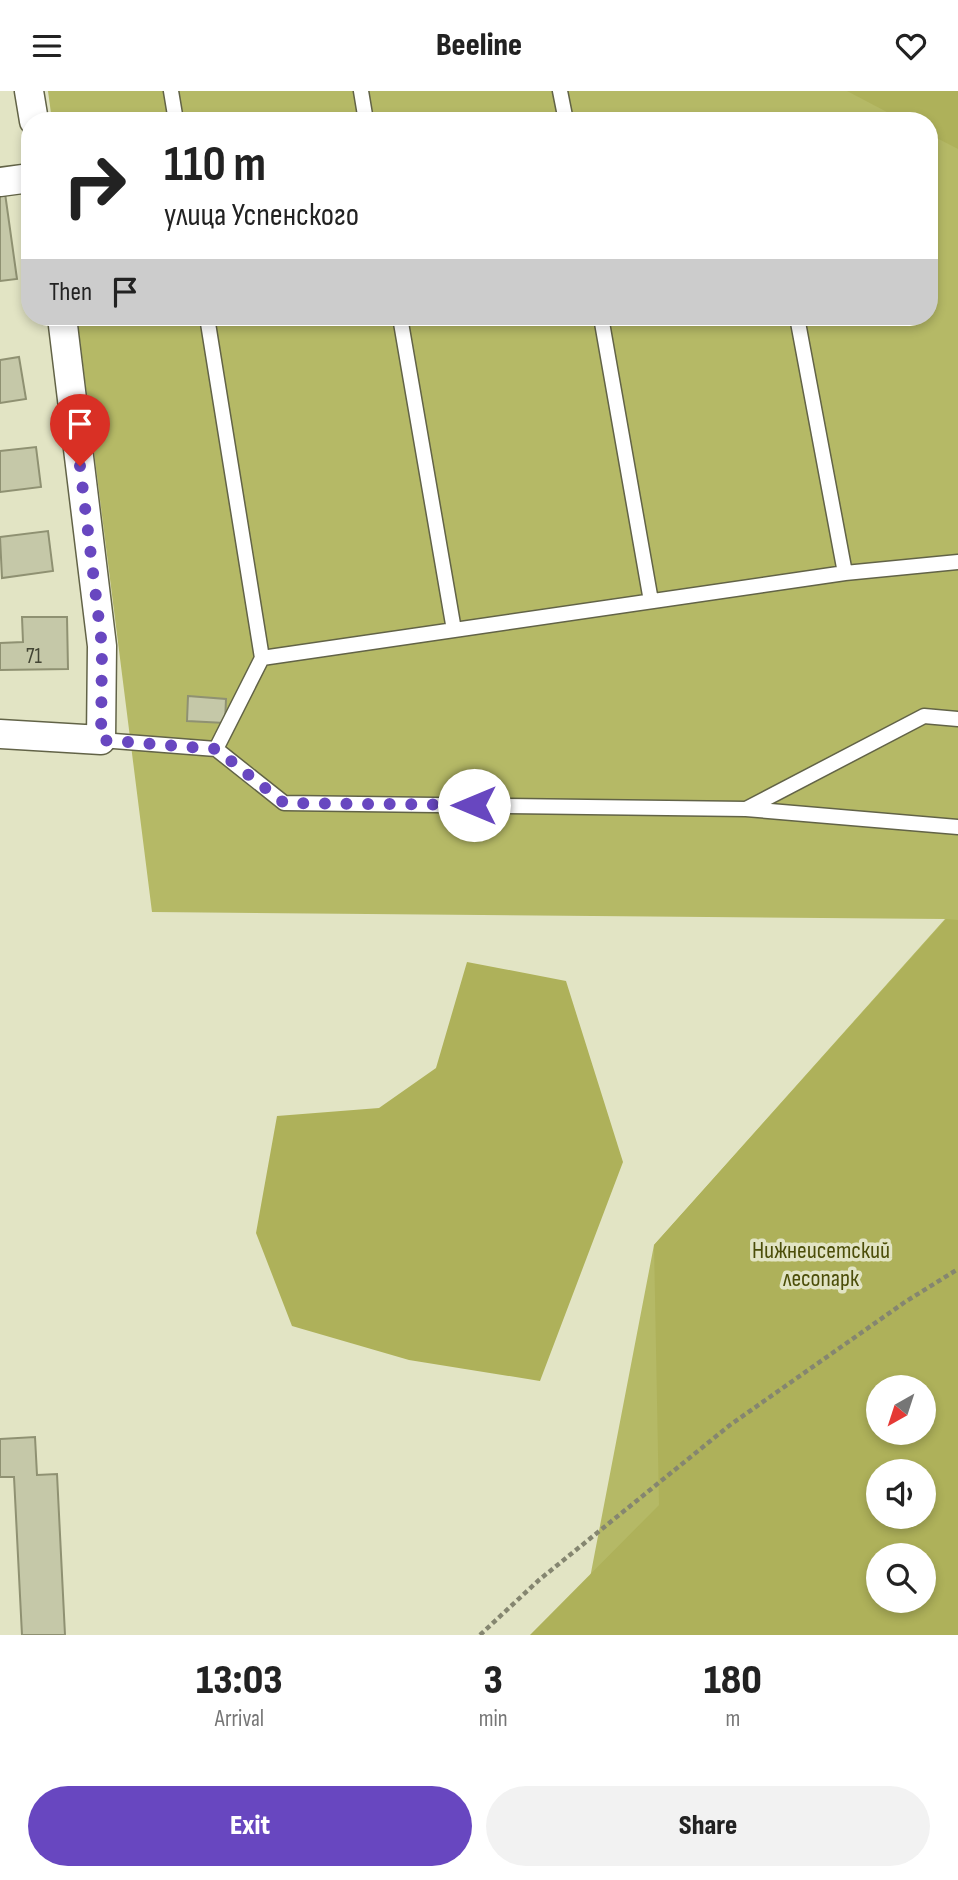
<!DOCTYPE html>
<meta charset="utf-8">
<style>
:root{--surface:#fff;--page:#f2f2f2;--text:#222;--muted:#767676;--accent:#6847c0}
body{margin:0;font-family:"Sofia Sans Condensed",sans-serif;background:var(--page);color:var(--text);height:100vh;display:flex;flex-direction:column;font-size:26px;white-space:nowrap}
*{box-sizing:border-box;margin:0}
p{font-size:23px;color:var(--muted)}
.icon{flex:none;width:38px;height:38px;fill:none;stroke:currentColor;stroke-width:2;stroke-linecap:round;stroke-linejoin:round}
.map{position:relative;height:1544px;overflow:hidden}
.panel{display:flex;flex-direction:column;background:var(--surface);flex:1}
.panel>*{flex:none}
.banner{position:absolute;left:21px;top:21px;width:917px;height:214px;border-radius:28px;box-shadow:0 4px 10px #0003;background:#fff;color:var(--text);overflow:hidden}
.needle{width:46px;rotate:219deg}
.buttons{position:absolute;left:866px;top:1284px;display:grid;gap:14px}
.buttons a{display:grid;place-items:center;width:70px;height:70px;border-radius:50%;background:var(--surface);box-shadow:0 4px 10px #0003;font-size:35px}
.pin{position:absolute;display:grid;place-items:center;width:60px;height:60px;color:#fff;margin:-72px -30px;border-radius:50% 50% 50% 0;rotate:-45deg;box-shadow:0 0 7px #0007}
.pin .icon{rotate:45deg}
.me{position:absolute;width:77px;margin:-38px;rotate:270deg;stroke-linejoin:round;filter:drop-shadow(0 0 5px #0008)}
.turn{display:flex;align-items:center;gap:24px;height:147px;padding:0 28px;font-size:32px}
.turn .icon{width:91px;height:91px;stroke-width:2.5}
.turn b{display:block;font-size:49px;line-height:60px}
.then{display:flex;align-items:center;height:66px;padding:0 28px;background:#0003;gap:14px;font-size:26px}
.eta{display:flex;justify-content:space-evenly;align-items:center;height:119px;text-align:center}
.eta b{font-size:42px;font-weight:800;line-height:49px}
.button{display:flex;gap:14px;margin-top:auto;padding:14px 28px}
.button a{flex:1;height:80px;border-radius:42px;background:var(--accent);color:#fff;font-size:28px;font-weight:800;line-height:80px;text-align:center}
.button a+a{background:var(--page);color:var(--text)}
header{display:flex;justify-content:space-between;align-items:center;height:91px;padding:0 28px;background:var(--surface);font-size:32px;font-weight:800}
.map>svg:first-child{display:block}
.green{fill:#b5b966;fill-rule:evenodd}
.forest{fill:#aeb15a;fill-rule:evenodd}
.building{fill:#c5c8a8;stroke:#8f9172;stroke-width:2}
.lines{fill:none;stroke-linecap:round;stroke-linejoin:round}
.lane-casing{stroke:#626347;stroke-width:17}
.street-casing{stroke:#626347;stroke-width:31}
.path{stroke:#858670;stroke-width:4.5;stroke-dasharray:5 3.5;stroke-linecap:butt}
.lane{stroke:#fff;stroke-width:14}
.street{stroke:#fff;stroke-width:28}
.route{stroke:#6847c0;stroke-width:12;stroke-dasharray:0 21.6}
.labels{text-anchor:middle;stroke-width:7;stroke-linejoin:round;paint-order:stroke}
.number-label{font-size:21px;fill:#434534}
.park-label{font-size:24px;fill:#4c4e09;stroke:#e2e4c4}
</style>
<header><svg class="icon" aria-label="menu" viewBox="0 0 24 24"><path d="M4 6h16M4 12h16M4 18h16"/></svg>Beeline<svg class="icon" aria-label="heart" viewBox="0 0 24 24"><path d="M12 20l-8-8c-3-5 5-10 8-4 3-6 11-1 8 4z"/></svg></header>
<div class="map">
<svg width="958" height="1544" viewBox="0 0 958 1544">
<rect width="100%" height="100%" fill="#e2e4c4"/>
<path class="green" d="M48,0H958V1544H579L654,1154L945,828L152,821L77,226H929V30H52ZM878,1297H924V1342H878ZM878,1381H924V1426H878ZM878,1465H924V1510H878Z"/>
<path class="forest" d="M847,0H958V58L929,43V30H904Z
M946,828L958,829V1544H530L659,1414L654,1154ZM878,1297H924V1342H878ZM878,1381H924V1426H878ZM878,1465H924V1510H878Z
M467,871L566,890L623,1071L540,1290L409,1269L292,1235L256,1142L277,1025L379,1017L436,977Z"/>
<path class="building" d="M4,95L17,188L0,190V96Z
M19,266L26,308L0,312V269Z
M36,356L41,396L0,401V360Z
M48,440L53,480L2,487L0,446Z
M22,526H67L68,578L0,579V552L23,551Z
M188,605L226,608L225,632L187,630Z
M35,1346L37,1384L57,1383L65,1544H22L14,1386H0V1348Z"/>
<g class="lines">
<defs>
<path id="lane" d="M171,0L176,30
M361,0L366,30
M560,0L566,30
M207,226L262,567
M400,226L454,539
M601,226L651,510
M797,226L845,482
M101,649L216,658L262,567L845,482L958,471
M216,658L284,712L746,718L958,736
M746,718L924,625L958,628"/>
<path id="street" d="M29,0L34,30
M0,91L30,87
M0,643L101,649L102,555L62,226"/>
</defs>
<use href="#lane" class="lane-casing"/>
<use href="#street" class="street-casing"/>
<path class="path" d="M480,1544L539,1489L730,1334L905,1211L958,1178"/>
<use href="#lane" class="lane"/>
<use href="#street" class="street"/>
</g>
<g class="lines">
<path class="route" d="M80,375L102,555L101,649L216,658L284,712L474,714"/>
</g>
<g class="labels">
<g class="number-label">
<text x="34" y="572">71</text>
</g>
<g class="park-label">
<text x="821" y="1167">Нижнеисетский<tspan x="821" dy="28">лесопарк</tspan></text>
</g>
</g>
</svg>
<div class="buttons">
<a><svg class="needle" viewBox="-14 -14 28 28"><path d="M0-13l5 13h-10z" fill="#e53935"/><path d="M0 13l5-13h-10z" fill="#767676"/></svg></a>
<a><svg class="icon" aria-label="sound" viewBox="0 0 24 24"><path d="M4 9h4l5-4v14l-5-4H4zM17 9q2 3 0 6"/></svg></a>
<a><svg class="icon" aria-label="search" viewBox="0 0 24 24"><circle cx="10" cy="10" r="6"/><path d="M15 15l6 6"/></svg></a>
</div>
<div class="pin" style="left:80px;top:375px;background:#d93025"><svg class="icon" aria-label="arrive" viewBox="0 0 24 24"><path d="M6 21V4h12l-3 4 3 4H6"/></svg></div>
<svg class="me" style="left:474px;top:714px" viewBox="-20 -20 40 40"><circle r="19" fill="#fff"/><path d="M0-13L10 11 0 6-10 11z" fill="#6847c0"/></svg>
<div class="banner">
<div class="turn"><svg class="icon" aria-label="right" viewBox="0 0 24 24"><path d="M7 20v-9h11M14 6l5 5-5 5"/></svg><div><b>110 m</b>улица Успенского</div></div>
<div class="then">Then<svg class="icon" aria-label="arrive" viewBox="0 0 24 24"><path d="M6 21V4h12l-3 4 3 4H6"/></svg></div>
</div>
</div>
<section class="panel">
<div class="eta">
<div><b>13:03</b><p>Arrival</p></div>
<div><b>3</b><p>min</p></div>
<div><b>180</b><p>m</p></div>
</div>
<div class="button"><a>Exit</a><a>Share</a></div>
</section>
